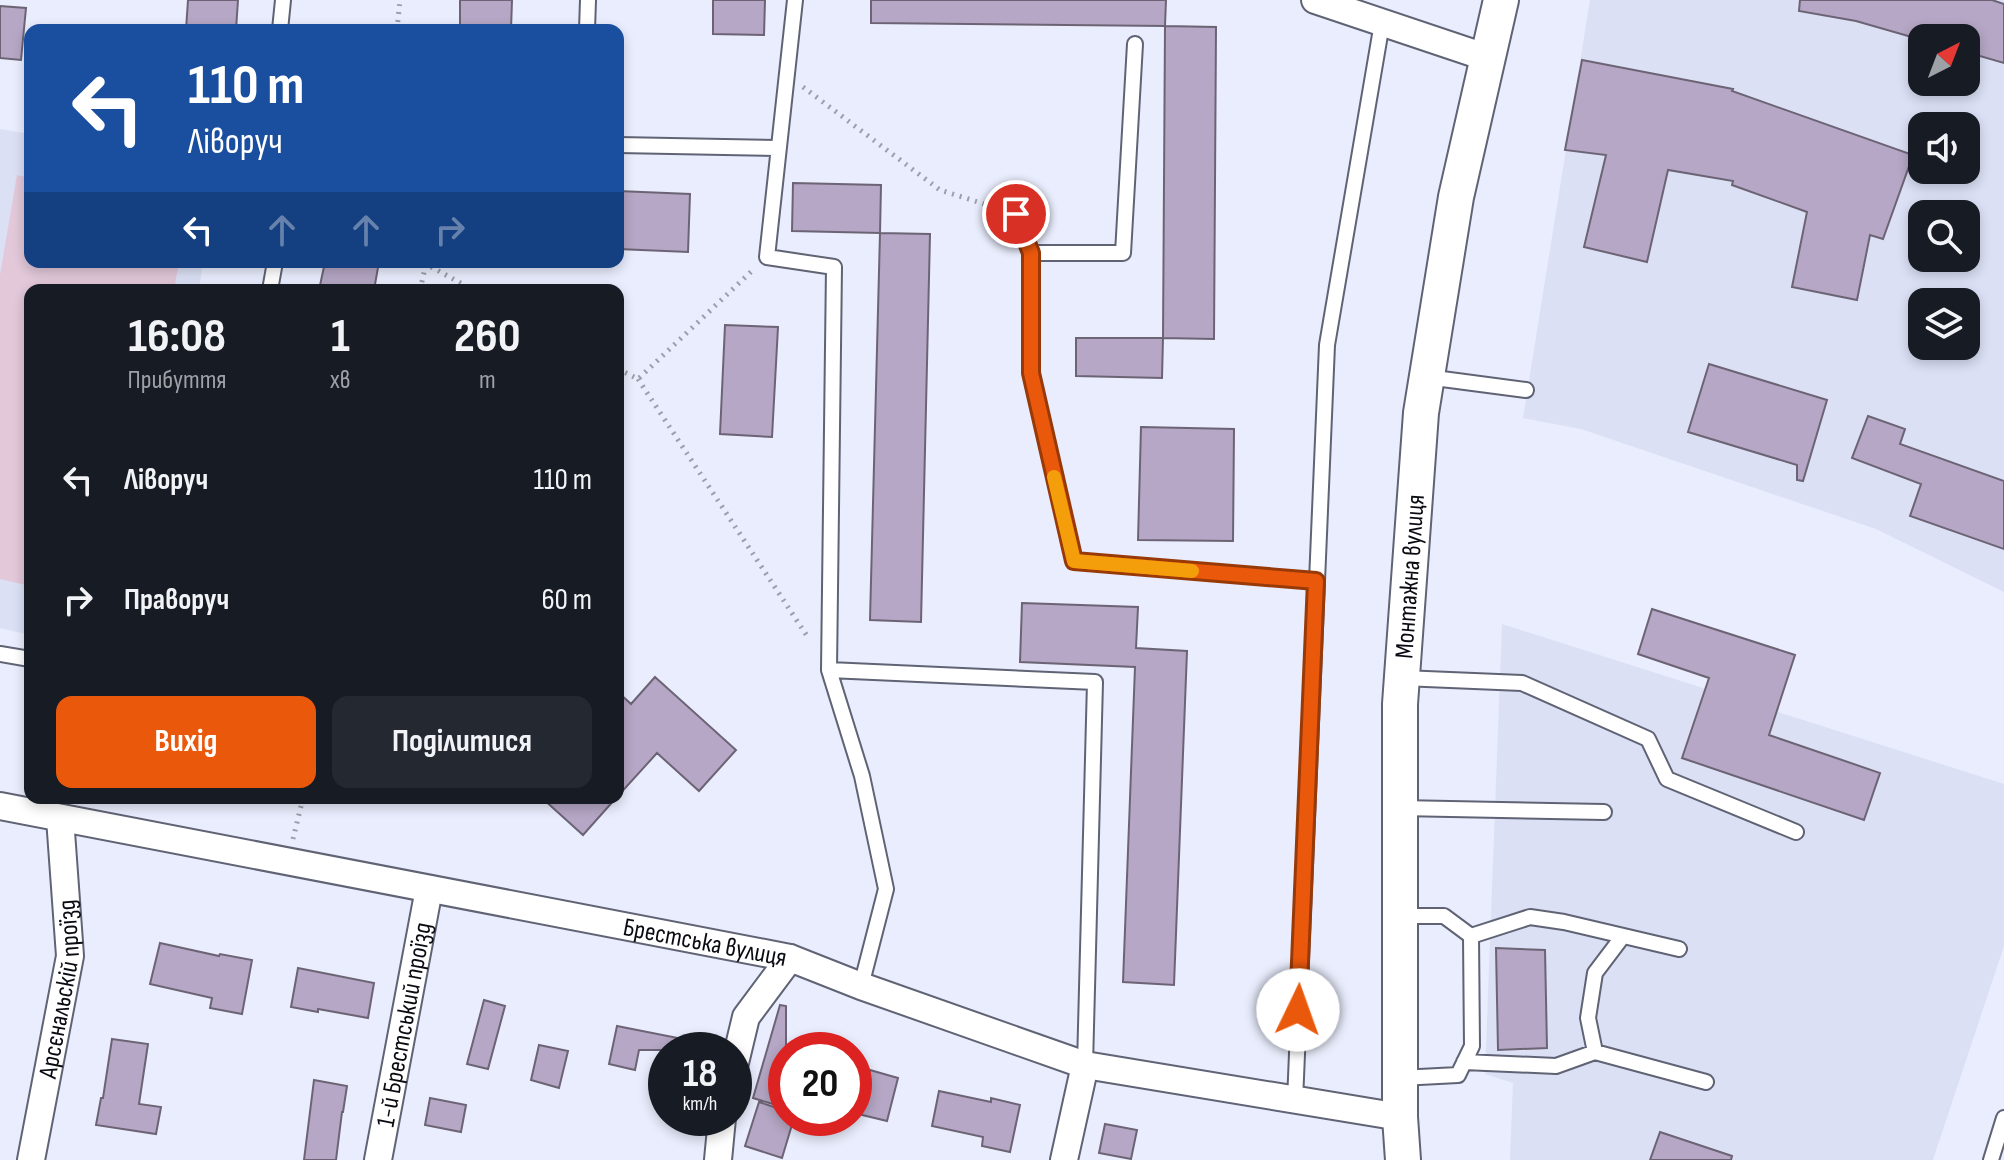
<!DOCTYPE html>
<html lang="uk">
<meta charset="utf-8">
<style>
:root{--surface:#171b24;--page:#242831;--text:#f1f3f6;--muted:#9ea1a6;--accent:#ea580c}
body{margin:0;font-family:"Sofia Sans Condensed",sans-serif;background:var(--page);color:var(--text);height:100vh;display:flex;flex-direction:column;font-size:30px;white-space:nowrap}
*{box-sizing:border-box;margin:0}
p{font-size:26px;color:var(--muted)}
.icon{flex:none;width:44px;height:44px;fill:none;stroke:currentColor;stroke-width:2;stroke-linecap:round;stroke-linejoin:round}
.map{position:relative;flex:1;overflow:hidden}
.panel{position:absolute;left:24px;top:284px;width:600px;height:520px;display:flex;flex-direction:column;background:var(--surface);border-radius:16px;box-shadow:0 4px 12px #0003}
.panel>*{flex:none}
.guide{position:absolute;left:24px;top:24px;width:600px;height:244px;border-radius:16px;box-shadow:0 4px 12px #0003;background:#1a4fa0;color:#fff;overflow:hidden}
.needle{width:52px;rotate:42deg}
.tools{position:absolute;left:1908px;top:24px;display:grid;gap:16px}
.tools a{display:grid;place-items:center;width:72px;height:72px;border-radius:16px;background:var(--surface);box-shadow:0 4px 12px #0003;font-size:40px}
.speed{position:absolute;left:648px;top:1032px;display:flex;gap:16px;font-size:40px;font-weight:700;text-align:center}
.speed>*{display:grid;place-content:center;width:104px;height:104px;border-radius:50%;background:var(--surface);box-shadow:0 4px 12px #0003;line-height:1}
.speed small{font-size:20px;font-weight:400}
.speed .limit{border:12px solid #d22;background:#fff;color:#111}
.pin{position:absolute;display:grid;place-items:center;width:68px;height:68px;color:#fff;margin:-34px;border:4px solid #fff;border-radius:50%;box-shadow:0 2px 8px #0007}
.me{position:absolute;width:88px;margin:-44px;rotate:3deg;stroke-linejoin:round;filter:drop-shadow(0 0 6px #0008)}
.turn{display:flex;align-items:center;gap:28px;height:168px;padding:0 32px;font-size:36px}
.turn .icon{width:104px;height:104px;stroke-width:2.5}
.turn b{display:block;font-size:56px;line-height:68px}
.lanes{display:flex;align-items:center;height:76px;padding:0 32px;background:#0003;justify-content:center;gap:40px;direction:ltr}
.lanes .off{opacity:.35}
.eta{display:flex;justify-content:space-evenly;align-items:center;height:136px;text-align:center}
.eta b{font-size:48px;font-weight:700;line-height:56px}
.primary-button{display:flex;gap:16px;margin-top:auto;padding:16px 32px}
.primary-button a{flex:1;height:92px;border-radius:16px;background:var(--accent);color:#fff;font-size:32px;font-weight:700;line-height:92px;text-align:center}
.primary-button a+a{background:var(--page);color:var(--text)}
ul{padding:0;list-style:none}
li{display:flex;align-items:center;gap:24px;height:120px;padding:0 32px}
li div{flex:1}
li b{display:block;font-size:30px}
li em{font-style:normal}
.map>svg:first-child{display:block}
.built{fill:#dbe0f5;fill-rule:evenodd}
.garden{fill:#e2c8d9}
.building{fill:#b5a7c5;stroke:#6c6475;stroke-width:2}
.lines{fill:none;stroke-linecap:round;stroke-linejoin:round}
.service-casing{stroke:#5f6374;stroke-width:18}
.minor-casing{stroke:#5f6374;stroke-width:30}
.tertiary-casing{stroke:#5f6374;stroke-width:38}
.path{stroke:#9c9fab;stroke-width:5;stroke-dasharray:2 6;stroke-linecap:butt}
.service{stroke:#fff;stroke-width:14}
.minor{stroke:#fff;stroke-width:26}
.tertiary{stroke:#fff;stroke-width:34}
.route-casing{stroke:#983908;stroke-width:20}
.route{stroke:#ea580c;stroke-width:14}
.slow{stroke:#f59e0b;stroke-width:14}
.labels{text-anchor:middle;stroke-width:6;stroke-linejoin:round;paint-order:stroke}
.street-label{font-size:26px;fill:#0a0b12;stroke:#fafbff}
</style>
<div class="map">
<svg width="2004" height="1160" viewBox="0 0 2004 1160">
<rect width="100%" height="100%" fill="#e9edfd"/>
<path class="built" d="M1590,0H2004V592L1876,529L1581,429L1523,418ZM1922,38H1966V82H1922ZM1922,126H1966V170H1922ZM1922,214H1966V258H1922ZM1922,302H1966V346H1922Z
M0,129L30,134V262H203L199,290H30V635L0,628Z
M1502,624L2004,784V946L1933,1160H1510L1513,1083L1485,1074Z"/>
<path class="garden" d="M17,175L30,178V262H179L174,290H30V586L0,579V275Z"/>
<path class="building" d="M188,0H238L236,30H186Z
M460,0H512L511,30H460Z
M713,0H765L764,35L713,34Z
M871,0H1166L1165,26L871,23Z
M1800,0H1992L2004,4V63L1966,52V38H1915L1856,21L1799,11Z
M0,6L26,8L21,60L0,58Z
M1165,26L1216,27L1214,339L1163,338Z
M1582,60L1733,89L1732,91L1913,155L1883,239L1870,235L1857,300L1792,287L1807,212L1732,185L1733,181L1668,170L1647,262L1584,247L1606,155L1565,150Z
M793,183L881,185L880,233L792,231Z
M618,191L690,194L688,252L618,249Z
M880,233L930,234L921,622L870,620Z
M325,262H379L374,290H319Z
M725,325L778,327L772,437L720,434Z
M1076,338H1163L1162,378L1076,376Z
M1709,364L1827,400L1803,481L1797,480V465L1688,432Z
M1868,416L1905,429L1900,444L2004,481V549L1910,516L1921,484L1852,458Z
M1141,427L1234,429L1233,541L1138,540Z
M1022,603L1138,607L1136,648L1187,651L1174,985L1123,982L1135,667L1020,662Z
M1652,609L1795,655L1769,735L1880,773L1864,820L1682,758L1709,678L1638,654Z
M655,677L736,750L699,791L657,753L618,796V692L631,704Z
M542,798H616L583,835Z
M160,943L219,956L220,954L252,960L242,1014L210,1008L212,998L150,984Z
M1496,948L1545,950L1547,1048L1498,1050Z
M298,968L374,983L368,1018L318,1009V1012L291,1007Z
M484,1000L505,1006L488,1069L467,1064Z
M780,1005L786,1006V1069L776,1105L753,1098Z
M617,1026L688,1040L687,1050H639L635,1070L609,1064Z
M112,1039L148,1044L139,1104L161,1107L156,1134L96,1125L101,1098H103Z
M539,1045L568,1051L559,1088L531,1080Z
M870,1070L898,1078L887,1121L858,1114Z
M314,1080L347,1086L343,1112H342L336,1160H304Z
M939,1091L991,1102V1098L1020,1105L1010,1152L982,1146L983,1137L932,1126Z
M430,1098L466,1105L461,1132L425,1125Z
M759,1102L786,1111V1118H794L782,1158L745,1146Z
M1105,1124L1137,1130L1131,1159L1099,1153Z
M1660,1132L1732,1156L1731,1160H1650Z"/>
<g class="lines">
<defs>
<path id="service" d="M795,0L767,257L834,267L829,670L1095,682L1085,1065
M280,30L283,0
M587,30L588,0
M618,145L778,148
M1016,214L1031,253V373L1074,561L1316,581
M1031,253H1123L1135,44
M270,290L275,262
M1427,377L1526,390
M0,654L30,659
M829,670L862,776L886,889L861,986
M1402,678L1522,683L1648,739L1667,779L1796,832
M1400,808L1604,812
M1399,916H1444L1471,936L1472,1046L1458,1075L1400,1078
M1471,936L1530,917L1564,922L1679,949
M1595,1052L1588,1018L1595,973L1623,936
M1464,1062L1556,1066L1595,1052L1706,1082
M1295,1101L1327,345L1382,23
M1991,1160L2004,1118"/>
<g id="minor">
<path d="M1315,0L1488,58"/>
<path id="s1" d="M0,806L790,958L861,986L1085,1065L1400,1117"/>
<path d="M734,1067L746,1017L790,958"/>
<path id="s2" d="M31,1160L70,956L60,818"/>
<path id="s3" d="M378,1160L429,889"/>
<path d="M718,1160L722,1118"/>
<path d="M1064,1160L1085,1065"/>
</g>
<g id="tertiary">
<path id="s4" d="M1403,1160L1400,1117V704L1421,413L1456,197L1501,0"/>
</g>
</defs>
<use href="#service" class="service-casing"/>
<use href="#minor" class="minor-casing"/>
<use href="#tertiary" class="tertiary-casing"/>
<path class="path" d="M397,30L400,0
M803,87L940,190L1000,209
M425,262L426,264L473,290
M420,290L426,264
M618,369L638,379L754,269
M638,379L809,639
M293,839L303,798"/>
<use href="#service" class="service"/>
<use href="#minor" class="minor"/>
<use href="#tertiary" class="tertiary"/>
</g>
<g class="lines">
<defs>
<path id="route" d="M1016,214L1031,253V373L1074,561L1316,581L1298,1010"/>
</defs>
<use href="#route" class="route-casing"/>
<use href="#route" class="route"/>
<path class="slow" d="M1054,477L1074,561L1192,571"/>
</g>
<g class="labels">
<g class="street-label">
<text dy="9" stroke="none"><textPath href="#s4" startOffset="584">Монтажна вулиця</textPath></text>
<text dy="9" stroke="none"><textPath href="#s1" startOffset="718">Брестська вулиця</textPath></text>
<text dy="9" stroke="none"><textPath href="#s2" startOffset="174">Арсєнальскій проїзд</textPath></text>
<text dy="9" stroke="none"><textPath href="#s3" startOffset="138">1-й Брестський проїзд</textPath></text>
</g>
</g>
</svg>
<div class="tools">
<a><svg class="needle" viewBox="-14 -14 28 28"><path d="M0-13l5 13h-10z" fill="#e53935"/><path d="M0 13l5-13h-10z" fill="#9ea1a6"/></svg></a>
<a><svg class="icon" aria-label="sound" viewBox="0 0 24 24"><path d="M4 9h4l5-4v14l-5-4H4zM17 9q2 3 0 6"/></svg></a>
<a><svg class="icon" aria-label="search" viewBox="0 0 24 24"><circle cx="10" cy="10" r="6"/><path d="M15 15l6 6"/></svg></a>
<a><svg class="icon" aria-label="layers" viewBox="0 0 24 24"><path d="M12 4l9 5-9 5-9-5zM3 14l9 5 9-5"/></svg></a>
</div>
<div class="speed"><div>18<small>km/h</small></div><div class="limit">20</div></div>
<div class="pin" style="left:1016px;top:214px;background:#d93025"><svg class="icon" aria-label="arrive" viewBox="0 0 24 24"><path d="M6 21V4h12l-3 4 3 4H6"/></svg></div>
<svg class="me" style="left:1298px;top:1010px" viewBox="-20 -20 40 40"><circle r="19" fill="#fff"/><path d="M0-13L10 11 0 6-10 11z" fill="#ea580c"/></svg>
<div class="guide">
<div class="turn"><svg class="icon" aria-label="left" viewBox="0 0 24 24"><path d="M17 20v-9H6M10 6l-5 5 5 5"/></svg><div><b>110 m</b>Ліворуч</div></div>
<div class="lanes"><svg class="icon" aria-label="left" viewBox="0 0 24 24"><path d="M17 20v-9H6M10 6l-5 5 5 5"/></svg><svg class="icon off" aria-label="ahead" viewBox="0 0 24 24"><path d="M12 20V5M6 11l6-6 6 6"/></svg><svg class="icon off" aria-label="ahead" viewBox="0 0 24 24"><path d="M12 20V5M6 11l6-6 6 6"/></svg><svg class="icon off" aria-label="right" viewBox="0 0 24 24"><path d="M7 20v-9h11M14 6l5 5-5 5"/></svg></div>
</div>
<section class="panel">
<div class="eta">
<div><b>16:08</b><p>Прибуття</p></div>
<div><b>1</b><p>хв</p></div>
<div><b>260</b><p>m</p></div>
</div>
<ul>
<li><svg class="icon" aria-label="left" viewBox="0 0 24 24"><path d="M17 20v-9H6M10 6l-5 5 5 5"/></svg><div><b>Ліворуч</b></div><em>110 m</em></li>
<li><svg class="icon" aria-label="right" viewBox="0 0 24 24"><path d="M7 20v-9h11M14 6l5 5-5 5"/></svg><div><b>Праворуч</b></div><em>60 m</em></li>
</ul>
<div class="primary-button"><a>Вихід</a><a>Поділитися</a></div>
</section>
</div>
